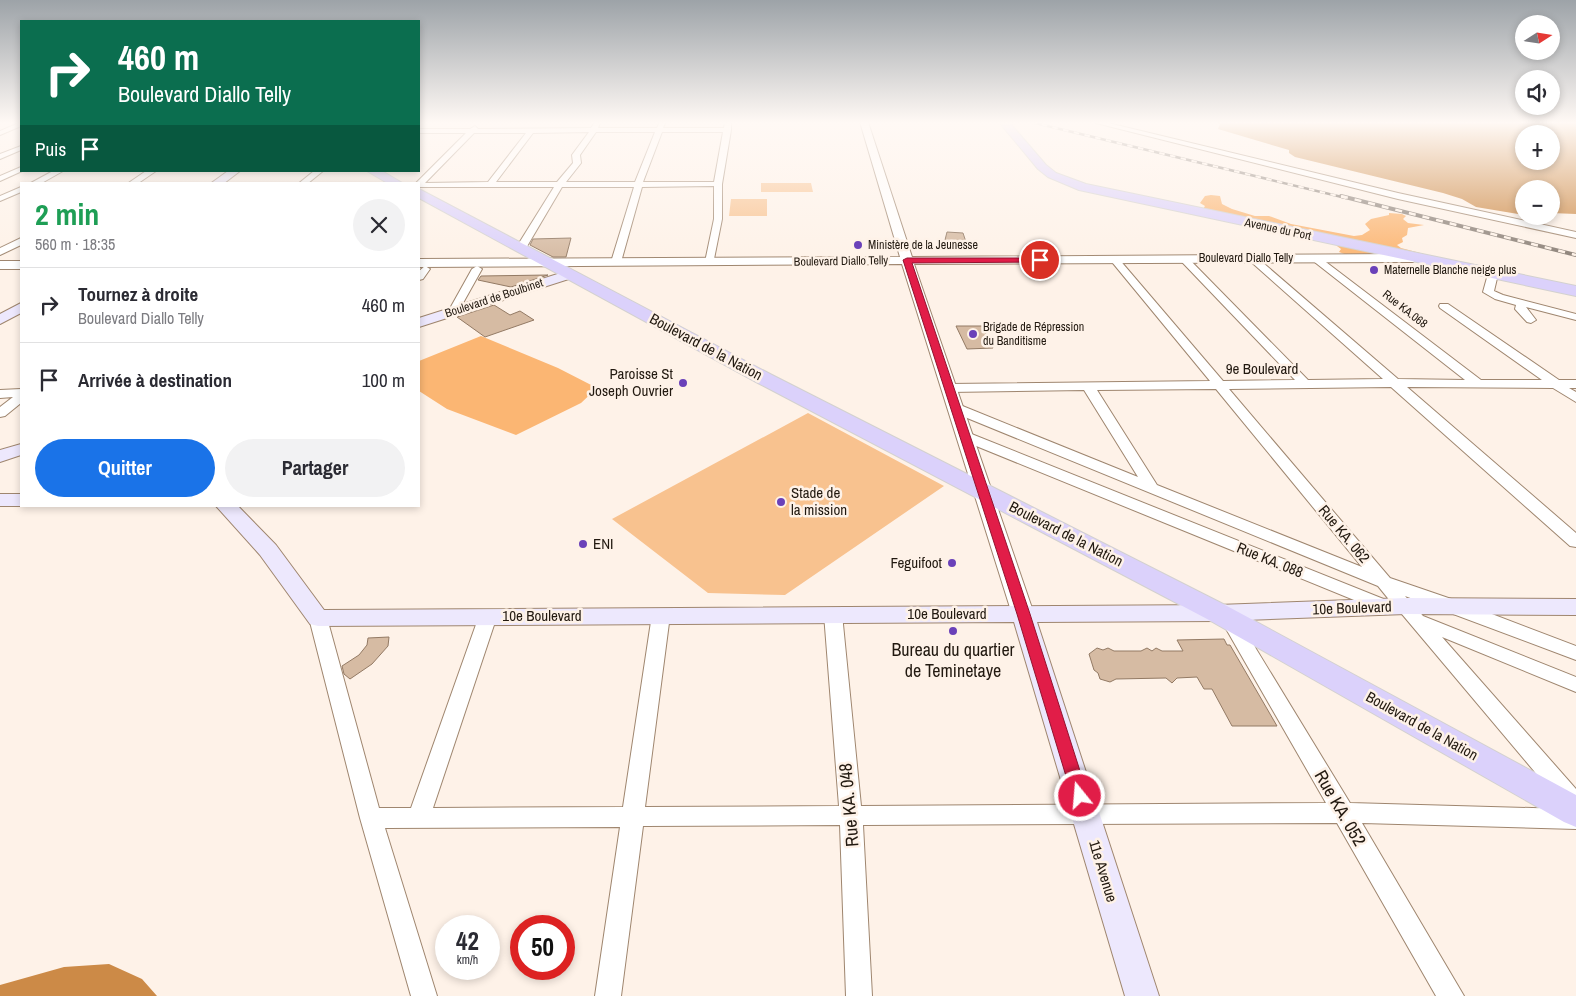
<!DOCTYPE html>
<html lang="fr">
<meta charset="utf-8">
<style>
:root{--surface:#fff;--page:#f2f2f3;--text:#2b2b33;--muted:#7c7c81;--line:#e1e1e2;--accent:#1a73e8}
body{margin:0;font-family:"Archivo Narrow",sans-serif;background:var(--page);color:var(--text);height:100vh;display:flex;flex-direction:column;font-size:19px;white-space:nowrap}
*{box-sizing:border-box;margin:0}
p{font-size:16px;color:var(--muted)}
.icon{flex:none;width:28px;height:28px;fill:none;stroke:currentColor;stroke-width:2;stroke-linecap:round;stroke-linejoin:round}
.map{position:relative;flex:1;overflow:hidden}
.drawer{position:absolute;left:20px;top:182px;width:400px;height:325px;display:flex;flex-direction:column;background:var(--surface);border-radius:0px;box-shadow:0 2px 8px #0003}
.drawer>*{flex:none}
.banner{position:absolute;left:20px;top:20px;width:400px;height:152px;border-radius:0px;box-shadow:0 2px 8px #0003;background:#0b6e4f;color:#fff;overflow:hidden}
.needle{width:32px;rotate:78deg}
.tools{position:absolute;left:1515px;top:15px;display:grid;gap:10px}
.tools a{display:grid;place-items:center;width:45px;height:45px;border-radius:50%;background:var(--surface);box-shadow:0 2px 8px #0003;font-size:25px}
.speed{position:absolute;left:435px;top:915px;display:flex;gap:10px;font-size:25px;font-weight:700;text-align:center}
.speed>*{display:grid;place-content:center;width:65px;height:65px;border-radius:50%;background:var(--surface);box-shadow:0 2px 8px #0003;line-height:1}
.speed small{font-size:12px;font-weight:400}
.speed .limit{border:8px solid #d22;background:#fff;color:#111}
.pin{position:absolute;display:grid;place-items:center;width:42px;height:42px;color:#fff;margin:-21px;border:2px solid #fff;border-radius:50%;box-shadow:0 1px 5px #0007}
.me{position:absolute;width:55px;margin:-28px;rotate:343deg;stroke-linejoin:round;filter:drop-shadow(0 0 4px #0008)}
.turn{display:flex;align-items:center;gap:18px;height:105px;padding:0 15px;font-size:22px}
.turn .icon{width:65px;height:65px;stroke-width:2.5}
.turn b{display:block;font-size:35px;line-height:42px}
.then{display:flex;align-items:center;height:48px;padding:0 15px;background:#0003;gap:10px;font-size:19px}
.round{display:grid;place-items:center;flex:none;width:52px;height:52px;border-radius:26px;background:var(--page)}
.head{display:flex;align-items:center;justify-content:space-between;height:85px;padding:0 15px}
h1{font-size:30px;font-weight:800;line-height:38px;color:#1e9e55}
.action{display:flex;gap:10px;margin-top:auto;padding:10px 15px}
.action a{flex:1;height:58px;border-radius:30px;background:var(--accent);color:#fff;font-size:20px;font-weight:800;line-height:58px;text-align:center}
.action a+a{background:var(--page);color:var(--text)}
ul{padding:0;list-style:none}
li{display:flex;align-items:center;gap:15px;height:75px;padding:0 15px;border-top:1px solid var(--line)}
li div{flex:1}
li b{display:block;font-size:19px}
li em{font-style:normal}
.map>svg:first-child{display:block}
.green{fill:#f8c28f}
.forest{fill:#fbb673}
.water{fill:#cc8a47;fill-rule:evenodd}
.building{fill:#d6bba3;stroke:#937a64}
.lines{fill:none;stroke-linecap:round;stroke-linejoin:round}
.minor-casing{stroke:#9f866f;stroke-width:2}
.tertiary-casing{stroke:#9f866f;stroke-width:2}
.secondary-casing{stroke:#9f866f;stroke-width:2}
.primary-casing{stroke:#d3d1cf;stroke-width:2}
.minor{fill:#fff;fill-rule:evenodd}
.tertiary{fill:#fff;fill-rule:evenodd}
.secondary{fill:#ede8fd;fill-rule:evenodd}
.primary{fill:#dbd1fb;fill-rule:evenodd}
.rail-far1-casing{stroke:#8c8178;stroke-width:2.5}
.rail-casing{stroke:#8c8178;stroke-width:4}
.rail-far1{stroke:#fef2e8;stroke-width:2;stroke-dasharray:5.5;stroke-linecap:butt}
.rail{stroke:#fef2e8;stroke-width:2.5;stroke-dasharray:7;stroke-linecap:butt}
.route{fill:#e11d48;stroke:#92132f}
.poi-dot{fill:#6a41b9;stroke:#fef2e8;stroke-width:2}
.labels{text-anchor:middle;stroke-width:5;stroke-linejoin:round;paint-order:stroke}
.far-street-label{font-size:12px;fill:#221910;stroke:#fef2e8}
.far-poi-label{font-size:12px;fill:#221910;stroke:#fef2e8;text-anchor:start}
.street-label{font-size:15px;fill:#221910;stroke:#fef2e8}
.poi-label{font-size:15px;fill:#221910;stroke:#fef2e8;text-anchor:end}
.near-poi-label{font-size:18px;fill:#221910;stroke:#fef2e8}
.near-street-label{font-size:18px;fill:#221910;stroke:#fef2e8}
</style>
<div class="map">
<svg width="1576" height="996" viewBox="0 0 1576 996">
<rect width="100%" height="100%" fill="#fef2e8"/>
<path class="green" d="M761,183H811L813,192H761Z
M731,199H767V216H729Z
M808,413L944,486L785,595L708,593L612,519Z"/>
<path class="forest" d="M1211,195L1220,196L1222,204L1232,209L1255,216H1269L1291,224L1354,236L1362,235L1370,230L1365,224L1371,219L1389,215V213L1402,214L1406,216L1403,219L1408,223L1424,225L1408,228L1407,235L1402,238L1403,242L1397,245L1401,248L1424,254L1427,258L1369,250L1376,255L1350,256L1339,252L1341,249L1337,246L1339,244L1203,209L1205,206L1200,203L1205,196Z
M481,336L558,368L597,388L581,403L516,435L447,409L419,391V361Z"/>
<path class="water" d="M1213,122H1576V214L1551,213V189H1524V215L1476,207L1462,199L1443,193L1295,157L1289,153V150L1218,129L1220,124ZM1524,134H1551V161H1524Z
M109,964L142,979L157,996H0V985L64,967Z"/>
<path class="building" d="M947,232L963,233L968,248L952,246L945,240Z
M571,238L566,257H553L530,245L533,239Z
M548,275L511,287L478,280L481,276Z
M494,305L510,315L520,311L534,320L485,337L457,317Z
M956,326H982L993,348L967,349Z
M389,637L388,646L372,664L350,679L344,674L342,666L359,655L367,645L368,638Z
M1224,639L1227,645H1230L1277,726H1232L1212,689H1204L1197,677L1177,678L1172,683L1166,678L1116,679L1110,682L1100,679L1098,673L1094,670L1089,654L1097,648L1103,650L1108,648L1114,651H1141L1147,648L1152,651L1156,648L1162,651H1183L1177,640Z"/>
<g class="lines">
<defs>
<path id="minor" d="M21,122V126L0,135V131Z
M595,122L600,123L598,128H657L660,122L665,123L663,128H724L725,122H731V130L722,184V219L713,264H707L705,262L714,219V186L642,187L621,262L616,265L611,262L634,187H562L526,248L521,251L516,248L554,187H419V184H415L466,133H419V129H470L475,126L478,129L591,128ZM589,132L572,155L573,163L557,182H496L533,133ZM596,132H655L635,182H566L581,163L580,155ZM662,132H723L714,182H643ZM474,133H526L488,182L425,183Z
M21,146V150L0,159V154Z
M21,167L22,171L0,181V176Z
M53,171H63L40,184H29Z
M146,171H156L137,184H127Z
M314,171H323L307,184H298Z
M21,187V192L0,201V196Z
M21,238V245L0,255V248Z
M1252,255L1255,256L1398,379L1465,380L1312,260V256H1318L1481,380H1542L1440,308L1439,306L1440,304H1448L1559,380H1576V388H1569L1576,392V402L1553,388L1407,387L1576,533V547L1570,546L1391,387L1229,389L1390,578L1463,603L1576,646V660L1405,596L1423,616L1576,677V692L1442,637L1576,789V829L1362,823L1464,996H1436L1337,823L863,825L872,996H846L840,825L643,826L621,996H595L620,827L385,828L437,996H411L360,818L309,618L312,614L318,612L324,614L327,618L379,808H411L479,616L482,612L488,610L494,612L497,616L433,808L623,807L652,615L655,611L661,609L667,611L670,615L645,807L839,806L824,614L827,610L833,608L839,610L842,614L861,806L1326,803L1221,620L1224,616L1230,614L1236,616L1350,803L1566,809L1396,607L1393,611L1387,613L1381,611L959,439L957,436L959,433H969L1391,602L1378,586L950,411L949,408L955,404L960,405L1138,477L1084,390L949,392L943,388L949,384L1210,381L1112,262L1110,260L1115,257L1118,258L1223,381L1295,380L1181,261V257H1187L1308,380L1383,379L1249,260V256ZM1216,389L1362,567L1157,485L1097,390Z
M425,266L430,269L423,279L419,280V271Z
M477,266L482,269L458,312L453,315L449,314L448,312L472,269Z
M1493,271L1498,274L1494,291L1503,295L1576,314V320L1526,307L1536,320L1531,323L1527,322L1515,309L1516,305L1495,299L1483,292L1488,274Z
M21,389V403L5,416L0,417V407L13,397L0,398V390Z"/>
<path id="tertiary" d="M860,122H868L912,257L1413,254L1419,258L1413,262L914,264L1034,614L1031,620L1023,622L1015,620L1012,614L902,264L419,267V259L900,257Z
M1092,122H1104L1398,193L1576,232V238L1398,199Z
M0,261H21V269H0Z"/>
<path id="secondary" d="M228,171H240L223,184H210Z
M570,270L577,274L575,277L419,327V318Z
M21,303V313L0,324V314Z
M21,444V455L0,462V450Z
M0,494H21V506H0Z
M216,506H238L276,545L324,610L1218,605L1406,598L1576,599V615L1406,614L1218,621L1037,622L1159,996H1125L1014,622L318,626L310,624L260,555Z"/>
<path id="primary" d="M999,122H1009L1046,165L1056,173L1086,184L1576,286V296L1079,190L1048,177L1038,169Z
M367,171H382L404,184H389Z
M419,189L772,375L1227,606L1576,795V827L1564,822L1209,620L758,383L419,198Z"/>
</defs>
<use href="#minor" class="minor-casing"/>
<use href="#tertiary" class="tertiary-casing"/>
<use href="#secondary" class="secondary-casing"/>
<use href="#primary" class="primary-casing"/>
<use href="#minor" class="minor"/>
<use href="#tertiary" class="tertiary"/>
<use href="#secondary" class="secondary"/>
<use href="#primary" class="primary"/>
<defs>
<path id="rail-far1" d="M1031,122L1346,198"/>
<path id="rail" d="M1341,196L1576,255"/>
</defs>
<use href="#rail-far1" class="rail-far1-casing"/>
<use href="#rail" class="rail-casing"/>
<use href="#rail-far1" class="rail-far1"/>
<use href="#rail" class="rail"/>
</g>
<linearGradient id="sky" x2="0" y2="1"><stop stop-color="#9da3a8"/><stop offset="0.47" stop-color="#fff9f5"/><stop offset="1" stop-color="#fff9f5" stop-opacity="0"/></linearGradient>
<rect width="1576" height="261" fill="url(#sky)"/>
<path class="route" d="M907,258H1040L1043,260L1040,262L912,263L1030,614L1088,796L1086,801L1080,803L1074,801L1072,796L1017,614L903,260Z"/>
<g class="poi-dot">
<circle cx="858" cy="245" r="5"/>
<circle cx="1374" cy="270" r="5"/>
<circle cx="973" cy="334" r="5"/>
<circle cx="683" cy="383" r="5"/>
<circle cx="781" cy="502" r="5"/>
<circle cx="583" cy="544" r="5"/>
<circle cx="952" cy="563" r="5"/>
<circle cx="953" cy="631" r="5"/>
</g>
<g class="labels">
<g class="far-street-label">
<text transform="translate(1278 229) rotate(12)" y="4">Avenue du Port</text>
<text x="1246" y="262">Boulevard Diallo Telly</text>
<text transform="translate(841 261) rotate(-1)" y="4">Boulevard Diallo Telly</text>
<text transform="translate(494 298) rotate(-18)" y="4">Boulevard de Boulbinet</text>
<text transform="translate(1405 309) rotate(38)" y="4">Rue KA.068</text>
</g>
<g class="far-poi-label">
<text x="868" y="249">Ministère de la Jeunesse</text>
<text x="1384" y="274">Maternelle Blanche neige plus</text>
<text x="983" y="331">Brigade de Répression<tspan x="983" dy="14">du Banditisme</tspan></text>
</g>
<g class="street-label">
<text transform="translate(706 347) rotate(28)" y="5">Boulevard de la Nation</text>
<text x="1262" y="374">9e Boulevard</text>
<text transform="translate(1066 534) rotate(27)" y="5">Boulevard de la Nation</text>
<text transform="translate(1344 534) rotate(50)" y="5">Rue KA. 062</text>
<text transform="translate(1270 560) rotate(22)" y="5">Rue KA. 088</text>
<text transform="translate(1352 608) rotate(-2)" y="5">10e Boulevard</text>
<text x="947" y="619">10e Boulevard</text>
<text x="542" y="621">10e Boulevard</text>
<text transform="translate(1422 726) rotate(29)" y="5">Boulevard de la Nation</text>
<text transform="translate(1103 871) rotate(73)" y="5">11e Avenue</text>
</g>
<g class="poi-label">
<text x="673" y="379">Paroisse St<tspan x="673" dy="17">Joseph Ouvrier</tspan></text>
<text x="791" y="498" text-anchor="start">Stade de<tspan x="791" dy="17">la mission</tspan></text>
<text x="593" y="549" text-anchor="start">ENI</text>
<text x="942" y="568">Feguifoot</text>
</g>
<g class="near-poi-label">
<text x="953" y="656">Bureau du quartier<tspan x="953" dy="21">de Teminetaye</tspan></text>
</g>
<g class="near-street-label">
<text transform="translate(849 805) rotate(-95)" y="6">Rue KA. 048</text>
<text transform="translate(1340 808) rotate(60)" y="6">Rue KA. 052</text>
</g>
</g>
</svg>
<div class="tools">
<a><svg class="needle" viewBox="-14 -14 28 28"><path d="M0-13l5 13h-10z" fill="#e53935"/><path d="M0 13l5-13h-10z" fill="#7c7c81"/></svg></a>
<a><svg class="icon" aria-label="sound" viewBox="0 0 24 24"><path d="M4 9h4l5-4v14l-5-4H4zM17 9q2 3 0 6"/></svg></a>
<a>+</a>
<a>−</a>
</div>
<div class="speed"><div>42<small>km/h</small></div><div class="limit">50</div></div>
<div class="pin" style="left:1040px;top:260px;background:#d93025"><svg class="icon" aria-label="arrive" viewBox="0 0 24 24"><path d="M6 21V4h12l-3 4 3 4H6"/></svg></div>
<svg class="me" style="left:1080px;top:796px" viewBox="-20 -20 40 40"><circle r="17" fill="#e11d48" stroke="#fff" stroke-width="3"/><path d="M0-11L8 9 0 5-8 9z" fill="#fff"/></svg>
<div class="banner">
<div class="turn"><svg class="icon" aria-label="right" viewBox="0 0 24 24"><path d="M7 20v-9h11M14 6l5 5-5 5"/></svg><div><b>460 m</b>Boulevard Diallo Telly</div></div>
<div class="then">Puis<svg class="icon" aria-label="arrive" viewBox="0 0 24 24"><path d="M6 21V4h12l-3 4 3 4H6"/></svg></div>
</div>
<section class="drawer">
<div class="head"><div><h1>2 min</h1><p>560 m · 18:35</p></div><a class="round"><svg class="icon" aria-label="close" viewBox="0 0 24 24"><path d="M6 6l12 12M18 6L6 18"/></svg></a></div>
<ul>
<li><svg class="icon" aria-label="right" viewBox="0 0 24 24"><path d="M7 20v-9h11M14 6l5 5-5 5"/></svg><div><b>Tournez à droite</b><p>Boulevard Diallo Telly</p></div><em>460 m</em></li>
<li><svg class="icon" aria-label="arrive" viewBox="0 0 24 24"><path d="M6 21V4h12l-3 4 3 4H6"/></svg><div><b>Arrivée à destination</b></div><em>100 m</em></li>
</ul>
<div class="action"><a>Quitter</a><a>Partager</a></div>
</section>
</div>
